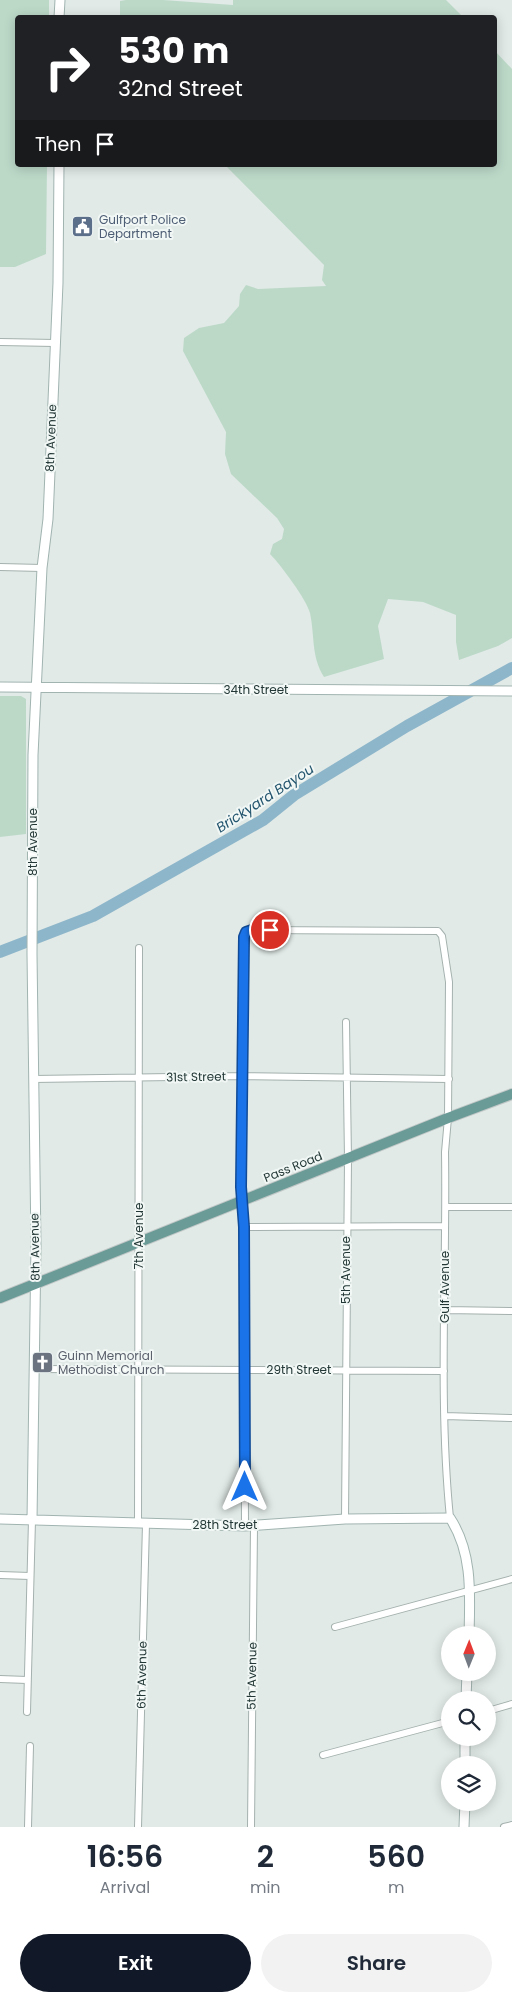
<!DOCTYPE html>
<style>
:root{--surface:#fff;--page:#f2f2f3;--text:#1f2937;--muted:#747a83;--accent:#111827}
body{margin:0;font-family:Poppins,sans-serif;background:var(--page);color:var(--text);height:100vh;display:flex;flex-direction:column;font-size:19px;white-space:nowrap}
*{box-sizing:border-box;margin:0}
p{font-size:16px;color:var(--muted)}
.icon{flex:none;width:28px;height:28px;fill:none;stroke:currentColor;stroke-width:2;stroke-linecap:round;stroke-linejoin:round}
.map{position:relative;height:1827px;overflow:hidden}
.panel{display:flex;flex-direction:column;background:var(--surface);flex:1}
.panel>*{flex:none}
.guide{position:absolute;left:15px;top:15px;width:482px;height:152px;border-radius:5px;box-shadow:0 2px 12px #0003;background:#202124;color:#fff;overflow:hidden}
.needle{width:32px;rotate:1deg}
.buttons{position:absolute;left:441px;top:1626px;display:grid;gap:10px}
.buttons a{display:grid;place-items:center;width:55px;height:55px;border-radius:50%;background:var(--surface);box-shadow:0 2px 12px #0003;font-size:25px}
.pin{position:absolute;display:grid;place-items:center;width:42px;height:42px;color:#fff;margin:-21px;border:2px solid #fff;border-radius:50%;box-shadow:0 1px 5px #0007}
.me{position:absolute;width:55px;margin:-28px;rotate:0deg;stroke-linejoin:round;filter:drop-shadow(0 0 4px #0008)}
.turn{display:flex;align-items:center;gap:18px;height:105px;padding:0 20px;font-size:22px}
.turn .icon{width:65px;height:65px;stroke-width:2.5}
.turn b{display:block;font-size:35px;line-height:42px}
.then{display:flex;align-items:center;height:48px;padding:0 20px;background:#0003;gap:10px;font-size:19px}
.eta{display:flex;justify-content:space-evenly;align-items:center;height:85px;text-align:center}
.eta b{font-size:30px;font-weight:600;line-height:35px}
.cta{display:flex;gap:10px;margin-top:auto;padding:10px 20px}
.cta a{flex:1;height:58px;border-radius:30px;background:var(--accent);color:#fff;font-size:20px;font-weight:600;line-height:58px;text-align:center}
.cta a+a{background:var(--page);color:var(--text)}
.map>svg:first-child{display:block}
.green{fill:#bcd9c8}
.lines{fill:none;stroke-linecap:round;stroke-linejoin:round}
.river{stroke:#8eb6ca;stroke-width:12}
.street-casing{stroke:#a4b1ae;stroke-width:8}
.secondary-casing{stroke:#a1b4b0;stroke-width:11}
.primary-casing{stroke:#c1c7c7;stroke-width:12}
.street{stroke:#fff;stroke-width:6}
.secondary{stroke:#fff;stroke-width:9}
.primary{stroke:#6a9b96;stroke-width:10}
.route-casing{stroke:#114b97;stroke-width:12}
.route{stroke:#1a73e8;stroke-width:9}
.labels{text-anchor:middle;stroke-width:4;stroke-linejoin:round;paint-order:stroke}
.service-label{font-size:12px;fill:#4e5e75;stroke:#f1f7f5;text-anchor:start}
.street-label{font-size:12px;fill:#233836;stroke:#f1f7f5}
.worship-label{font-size:12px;fill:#5b616d;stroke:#f1f7f5;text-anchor:start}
.water-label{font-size:14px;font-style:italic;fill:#23556e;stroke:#f1f7f5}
</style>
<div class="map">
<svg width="512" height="1827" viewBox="0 0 512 1827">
<rect width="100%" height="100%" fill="#e1eae7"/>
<path class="green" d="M0,0H49V17L18,18V165H47L46,254L15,267H0Z
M126,0H163L233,5V0H446L463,17H120V1Z
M495,51L512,69V638L498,646L459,660L456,642V615L423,602L388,599L378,626L384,659L324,677C311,656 315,637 310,613C307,600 280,564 270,554L273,544L282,539L284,529L277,518L231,474L225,454L226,432L183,351L184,338L199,328L224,323L239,306L240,294L246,285L258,289L326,286L322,280L324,265L225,165H495Z
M0,696H21L26,699V834L0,837Z"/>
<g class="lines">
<path class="river" d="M0,952L93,916L263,820L294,795L407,726L512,668"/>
<defs>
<path id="street" d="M0,342L55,343
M0,567L42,568
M33,1079L242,1076L449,1079
M446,1207H512
M244,1227L445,1226
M445,1310L512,1311
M34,1369L444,1371
M445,1416L512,1418
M345,1519L348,1159L346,1022
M138,1524L139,948
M245,1526L244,1227C237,1131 243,1033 244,937L246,932L252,930L438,931L442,936L449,982L448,1118L445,1152C447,1273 438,1397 450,1518
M0,1575L30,1576
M335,1627L512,1579
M0,1679L27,1680
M488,1711L512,1704
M27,1712L32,1520
M323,1755L450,1721
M28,1827L30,1746
M138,1827L146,1524
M251,1827L254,1526
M504,1827L512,1825"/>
<path id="secondary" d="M59,18L60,0
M0,687L512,691
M0,1519L245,1526L345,1519L450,1518C473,1553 470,1595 469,1635
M32,1520L36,1245L32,954L33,755L42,568L48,519L58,283L59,165
M466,1700L467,1672
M465,1765V1738
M464,1827L465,1802"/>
<path id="primary" d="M0,1298L448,1118L512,1094"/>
</defs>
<use href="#street" class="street-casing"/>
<use href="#secondary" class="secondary-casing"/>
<use href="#primary" class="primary-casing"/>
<use href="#street" class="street"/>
<use href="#secondary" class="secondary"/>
<use href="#primary" class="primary"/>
</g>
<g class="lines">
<defs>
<path id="route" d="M245,1487L244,1227L241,1187L244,937L246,932L252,930H270"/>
</defs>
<use href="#route" class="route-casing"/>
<use href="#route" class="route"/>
</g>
<defs>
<symbol id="civic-square" viewBox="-11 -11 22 22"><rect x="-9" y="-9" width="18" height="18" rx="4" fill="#5c6f8a" stroke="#f1f7f5"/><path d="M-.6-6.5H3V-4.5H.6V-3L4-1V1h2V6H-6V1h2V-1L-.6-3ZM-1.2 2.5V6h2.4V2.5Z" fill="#fff"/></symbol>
<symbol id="church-square" viewBox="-11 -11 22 22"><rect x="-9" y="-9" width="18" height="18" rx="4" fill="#6b7280" stroke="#f1f7f5"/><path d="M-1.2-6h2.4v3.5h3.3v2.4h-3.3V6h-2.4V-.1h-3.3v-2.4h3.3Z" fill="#fff"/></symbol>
</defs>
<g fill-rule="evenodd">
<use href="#civic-square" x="70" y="214" width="25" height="25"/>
<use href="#church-square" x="30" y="1350" width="25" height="25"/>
</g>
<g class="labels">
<g class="service-label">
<text x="99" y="224">Gulfport Police<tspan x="99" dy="14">Department</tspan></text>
</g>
<g class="street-label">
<text transform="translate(51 438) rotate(-88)" y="4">8th Avenue</text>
<text x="256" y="694">34th Street</text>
<text transform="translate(33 842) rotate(-90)" y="4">8th Avenue</text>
<text transform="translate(196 1077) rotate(-1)" y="4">31st Street</text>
<text transform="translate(293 1167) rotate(-22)" y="4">Pass Road</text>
<text transform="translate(139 1236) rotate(-90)" y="4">7th Avenue</text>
<text transform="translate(35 1247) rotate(-91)" y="4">8th Avenue</text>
<text transform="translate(346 1270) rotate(-90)" y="4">5th Avenue</text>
<text transform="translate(445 1287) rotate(-90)" y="4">Gulf Avenue</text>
<text x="299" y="1374">29th Street</text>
<text x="225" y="1529">28th Street</text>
<text transform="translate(142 1675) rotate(-89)" y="4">6th Avenue</text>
<text transform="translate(252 1676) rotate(-89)" y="4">5th Avenue</text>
</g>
<g class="worship-label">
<text x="58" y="1360">Guinn Memorial<tspan x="58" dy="14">Methodist Church</tspan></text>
</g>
<g class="water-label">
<text transform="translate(265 798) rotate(-33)" y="5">Brickyard Bayou</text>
</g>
</g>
</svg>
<div class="buttons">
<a><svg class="needle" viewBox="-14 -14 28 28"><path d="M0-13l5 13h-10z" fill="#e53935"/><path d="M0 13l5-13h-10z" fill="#747a83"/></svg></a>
<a><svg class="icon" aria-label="search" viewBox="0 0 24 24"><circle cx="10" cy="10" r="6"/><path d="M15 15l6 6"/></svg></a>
<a><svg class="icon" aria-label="layers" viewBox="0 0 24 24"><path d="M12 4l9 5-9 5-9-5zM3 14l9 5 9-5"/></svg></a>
</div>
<div class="pin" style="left:270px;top:930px;background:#d93025"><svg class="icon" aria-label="arrive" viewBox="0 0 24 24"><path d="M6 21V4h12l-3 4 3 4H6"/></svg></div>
<svg class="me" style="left:245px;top:1487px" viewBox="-20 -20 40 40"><path d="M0-17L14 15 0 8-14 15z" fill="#1a73e8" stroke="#fff" stroke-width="4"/></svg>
<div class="guide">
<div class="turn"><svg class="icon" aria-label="right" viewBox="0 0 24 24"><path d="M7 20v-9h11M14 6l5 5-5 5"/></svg><div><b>530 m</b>32nd Street</div></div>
<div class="then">Then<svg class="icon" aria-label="arrive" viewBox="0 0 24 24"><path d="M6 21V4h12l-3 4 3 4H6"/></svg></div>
</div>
</div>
<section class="panel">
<div class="eta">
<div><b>16:56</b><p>Arrival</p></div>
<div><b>2</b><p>min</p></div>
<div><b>560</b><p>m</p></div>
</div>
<div class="cta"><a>Exit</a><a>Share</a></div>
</section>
